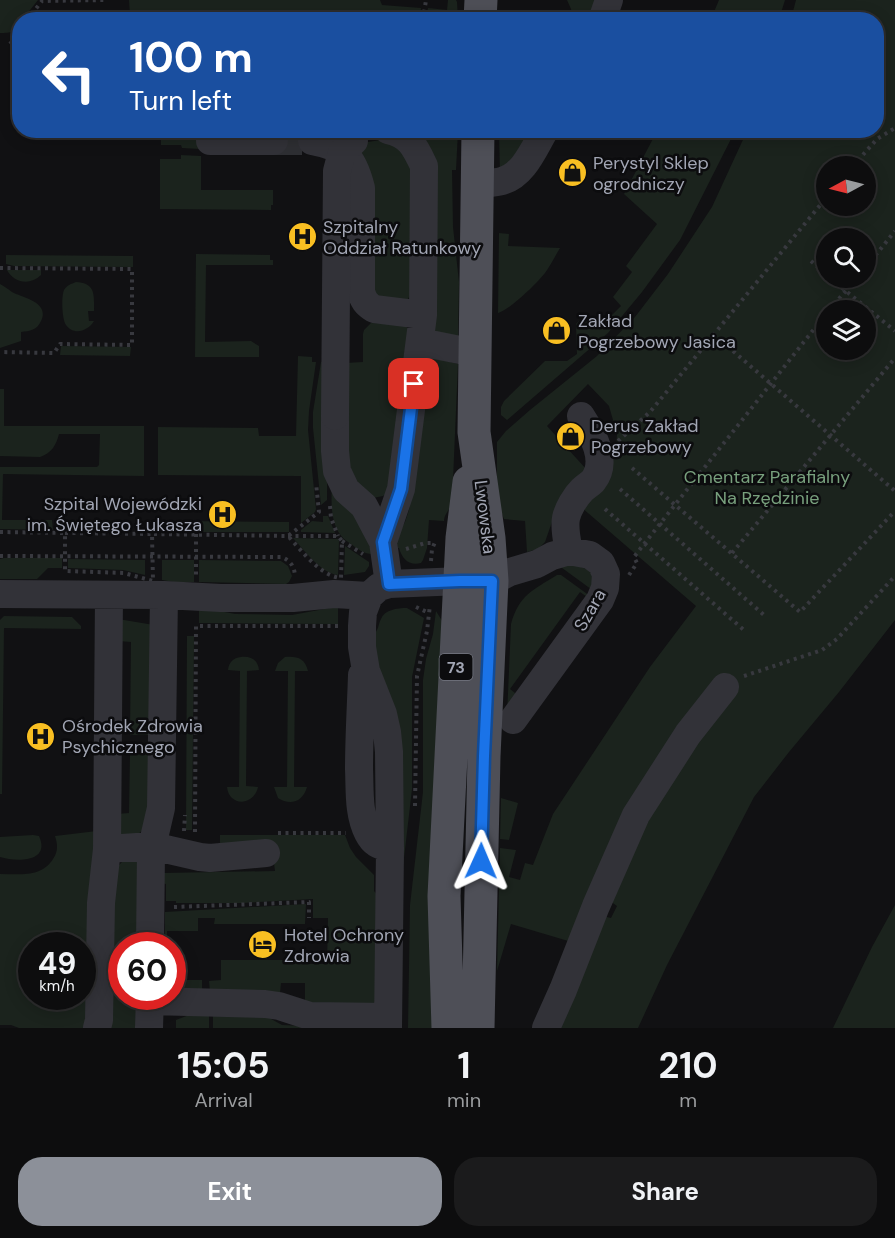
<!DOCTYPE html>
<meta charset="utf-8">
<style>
:root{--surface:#0d0d0e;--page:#1b1b1c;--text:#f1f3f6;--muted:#9a9c9e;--line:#2d2d2e;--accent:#8c9099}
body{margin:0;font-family:"DM Sans",sans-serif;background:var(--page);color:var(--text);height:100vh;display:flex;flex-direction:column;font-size:22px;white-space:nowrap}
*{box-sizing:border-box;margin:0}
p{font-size:20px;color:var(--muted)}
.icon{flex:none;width:33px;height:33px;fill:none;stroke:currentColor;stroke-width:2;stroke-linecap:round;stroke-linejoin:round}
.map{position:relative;height:1028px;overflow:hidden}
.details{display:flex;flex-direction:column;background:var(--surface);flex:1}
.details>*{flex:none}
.guide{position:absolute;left:12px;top:12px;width:872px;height:126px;border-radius:24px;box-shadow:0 3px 15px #0003,0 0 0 2px var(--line);background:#1a4fa0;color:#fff;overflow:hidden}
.needle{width:39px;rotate:263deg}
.tools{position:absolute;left:816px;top:156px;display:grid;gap:12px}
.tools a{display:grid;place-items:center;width:60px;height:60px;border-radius:50%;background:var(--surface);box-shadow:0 3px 15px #0003,0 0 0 2px var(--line);font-size:30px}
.speed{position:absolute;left:18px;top:932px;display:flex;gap:12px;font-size:30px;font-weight:700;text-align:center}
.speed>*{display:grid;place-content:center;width:78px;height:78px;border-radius:50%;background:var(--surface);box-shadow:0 3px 15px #0003,0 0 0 2px var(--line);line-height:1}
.speed small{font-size:15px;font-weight:400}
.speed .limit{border:9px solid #d22;background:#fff;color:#111}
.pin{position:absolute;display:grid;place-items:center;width:51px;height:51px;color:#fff;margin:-26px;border-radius:12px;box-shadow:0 3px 9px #0006}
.me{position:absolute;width:66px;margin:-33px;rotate:1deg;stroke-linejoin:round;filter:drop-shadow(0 0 4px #0008)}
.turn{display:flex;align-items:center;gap:21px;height:126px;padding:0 18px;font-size:27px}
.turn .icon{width:78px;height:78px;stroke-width:2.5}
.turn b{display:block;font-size:42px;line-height:51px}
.eta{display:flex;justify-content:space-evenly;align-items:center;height:102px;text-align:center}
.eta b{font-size:36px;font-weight:700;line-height:42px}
.cta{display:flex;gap:12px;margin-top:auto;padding:12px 18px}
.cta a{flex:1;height:69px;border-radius:24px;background:var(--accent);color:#fff;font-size:24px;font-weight:700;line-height:69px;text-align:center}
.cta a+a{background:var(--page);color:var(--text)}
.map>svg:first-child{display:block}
.green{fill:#1b231d;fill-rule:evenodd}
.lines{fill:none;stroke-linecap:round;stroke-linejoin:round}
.minor-tunnel{stroke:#2e2f33;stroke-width:28;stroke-dasharray:28 14;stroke-linecap:butt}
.path{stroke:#38393f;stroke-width:4;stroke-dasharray:3 4.5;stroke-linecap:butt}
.minor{stroke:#323238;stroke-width:28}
.major{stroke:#4e4f57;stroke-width:33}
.minor-bridge{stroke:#323238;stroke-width:28}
.route-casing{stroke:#114b97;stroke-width:15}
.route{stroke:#1a73e8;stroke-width:10}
.labels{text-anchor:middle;stroke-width:5;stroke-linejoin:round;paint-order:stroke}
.shield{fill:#0c0c0e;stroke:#757882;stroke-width:1.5}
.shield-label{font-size:16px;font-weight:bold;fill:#a2a6b4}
.poi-label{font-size:18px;fill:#a2a6b4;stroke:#0c0c0e;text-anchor:start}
.park-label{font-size:18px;fill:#78a07d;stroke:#0c0c0e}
.street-label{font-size:18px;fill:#a2a6b4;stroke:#0c0c0e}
</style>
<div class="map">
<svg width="895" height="1028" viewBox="0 0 895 1028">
<rect width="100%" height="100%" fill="#111113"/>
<path class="green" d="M0,0H38L23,19L20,20C20,32 10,33 0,33Z
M129,0H380L382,5L421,8L420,19L307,20L306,15H130Z
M448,0H456L457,2L458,19H426L428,8L447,10Z
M567,0H600L592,20L572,19L571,9Z
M719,0H785L779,19H711Z
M796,0H895V620L839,692L789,752L754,797L667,965L638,1028H551L598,915L611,918L617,906L606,898L575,943L511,924L497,971L500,848L516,850L509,877L520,880L525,863L533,865L553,814L650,667L696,606L581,507L610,464L616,451L617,434L609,406L588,384L547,426L587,470L560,499L545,542L538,549L527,552L525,521L504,519L497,501V442L506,431L530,410L597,356L635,317L668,274L712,207L747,131L876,130V20L791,19ZM826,166H866V206H826ZM826,238H866V278H826ZM826,310H866V350H826Z
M161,131H202L201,149L182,148L181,145H161Z
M414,131H458L456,170H452L453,227L459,282L458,338L432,333Z
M499,131H533L500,174Z
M657,131H735L680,240L642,292L608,333L507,420L501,415V407L504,401L545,361H567L577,354L576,324L585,314L599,328L621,306L613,297L632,272L626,266L657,224L624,194Z
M386,139L411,157L410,295L408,299L374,300L357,148L368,142Z
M181,155L201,156V190H273V205H271V210L160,209V159H181Z
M499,233L509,234L508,246L560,248C555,256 551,265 545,273C537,283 510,310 498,313Z
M196,254L270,255V260H273V265H206L205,342L251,341L259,346V357H195Z
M6,255L133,256V267L14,266L6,264Z
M7,270H41V275C30,286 14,283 7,270Z
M76,282C96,283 94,295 94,311H88L89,321H94C88,331 74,336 66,325C62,319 61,297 64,290C67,285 71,284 76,282Z
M0,284C4,286 8,289 12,292C23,298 50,302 41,321C37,330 30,331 21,332V341L0,348Z
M371,323L404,324L408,329L388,493L383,496L373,498L347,476L345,363L363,362V334L364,330Z
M61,346L131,347L130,356L60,355Z
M298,356L312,357V362H316L309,411L308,430L316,509L315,512L301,523V476L158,475V427L258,428L259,436H296Z
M430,357L458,364L452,503C450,510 444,514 444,521L429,520L427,548L423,560L421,563C409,566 402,559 399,548H398L396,538L405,522L409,510Z
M321,362H328L327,500L321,505L313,428V412Z
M0,389H4V426H144V476L3,474L2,520H52L53,530L0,529V467H97L99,465L100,434H59C56,445 52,453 40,457L0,456Z
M332,476L358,509L372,554C365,554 357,549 351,544C348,542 345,540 343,538C328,522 332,496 332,476Z
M323,516H328L335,533L301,532V530L312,521L323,522Z
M71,520L113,521V531H71Z
M182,521L289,522V532H182Z
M293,538L338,539L339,541L338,575C322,574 304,550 293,538Z
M345,546L369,562V566L365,572L344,575Z
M4,558H62V568H48L37,579H0V559Z
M68,559L145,560V575L123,570L68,568Z
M162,560H194V582H174L162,580Z
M199,560L281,561L288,566L292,576L289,582L286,584L199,582Z
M564,561L595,572V592L558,565Z
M557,575H561L590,596V599L580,592L510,689L520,697L507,716L511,624C519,595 533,590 557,575Z
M199,607L235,614L292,615L335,607H338V624L199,623Z
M407,608L424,618L412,677V789L401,884L377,670L375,633C379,628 378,625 381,619C384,610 397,608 407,608Z
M436,611L444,624L437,1028H408L410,905L423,792V680L426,659L433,634Z
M4,616L72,617L81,626V629L4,628L2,794H0V620Z
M118,619L154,625L153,735H130L131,642L118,641Z
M187,636H194L192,830H186Z
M241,657C251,656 258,660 259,670L247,671L246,786L258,787C254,806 229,807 227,787H239L240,671L228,670C229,662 233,658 241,657Z
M285,657C297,656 305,658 308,671H295L294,787H307C303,802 290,806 278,798L274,787H287L288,671H275L278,663Z
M97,754H100L99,830L94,886L92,1020L86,1028H19L11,1025H0V874C19,874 41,878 53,859C58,852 58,845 55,836L97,831L94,812L95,756ZM32,945H82V996H32Z
M130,754H153V814L143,830L138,834H121L117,814L129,813Z
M501,798L518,803L509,840L500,839Z
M33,835L39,836C51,863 16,862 0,857V837Z
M220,835H345L350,848L356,857L374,875V891L380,898L377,1000L373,1004L305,1003V983H281L280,993L210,992L209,981L221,980V960H304L305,964H327L328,918H313V899L242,903H176V901H166V884L159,883L164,873L275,871L271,840L220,845Z
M140,858L143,945H122V996H142V1028H107L109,896L119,865L124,860Z
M306,904L305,924H214L215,918H198V931H167V944H165V912Z
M895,905V1028H833L872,947Z
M173,980H202V989L173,988Z
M189,1015H209V1028H176V1020Z
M264,1015L282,1025L304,1026L303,1028H213V1016Z"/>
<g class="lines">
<path class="minor-tunnel" d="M274,141H312"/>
<path class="path" d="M27,20L42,1L104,0
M423,20L426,0
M10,44L20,31
M853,166L877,139L895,128
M811,261L826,274
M866,267L895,231
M0,268L132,269V345L60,344L54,353L0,352
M830,278L895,331
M829,310L857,278
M733,351L895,491
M618,441L650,412L826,198
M632,468L800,612L895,511
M620,489L764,615
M330,506L331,518L338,536
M605,509L745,631
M152,521V534L288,536L319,512L316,483
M0,532L65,533V521
M65,533L152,534L153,581L124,573L65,571Z
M196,534V576
M288,536H338L342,541L341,578C320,576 302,551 288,536Z
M342,541L363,554
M406,549L425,543H434
M732,553L895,358
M0,556L281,557C290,560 294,566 295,575
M431,561L432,549L436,540
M629,575L637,563L634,557L644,544L826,314
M416,607L429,613
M744,676L822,650L837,639L895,576
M415,806L417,676L427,631L430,605
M184,831L185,815
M195,832L196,626H340
M278,833H346
M174,907L309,902V918"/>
<path class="minor" d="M602,20L609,0
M210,141H274
M312,141C344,147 353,156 361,188V291C363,300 366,304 374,309L423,315
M478,184C485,183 495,183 502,181C524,175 534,148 545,130
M420,342L460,350L475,351
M335,416V451L337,471L346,490L364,506L383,542L389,584
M383,542L401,489L423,315L424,166C415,147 410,135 388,130
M569,551C567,541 564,529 566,518C568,509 575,497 582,490C585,487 590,484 593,481C609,461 592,433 581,416
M0,594L164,595L221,598H293L334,594L369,596
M362,675C361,706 359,737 359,769C360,790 358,813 368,833C373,843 379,846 390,848
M107,849L152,846L200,857L210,858L266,853
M150,945L151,851L161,808L164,595
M150,1001L265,1004L279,1006L310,1016L388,1017
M97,1028L99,1020L101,903L107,849L109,595
M149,1028L150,996
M388,1028L390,848L389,752L387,732L383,714L366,671L362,647V626L363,612L369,596L379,587L389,584L461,581H492L510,572L537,564L552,556L569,551L590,555L601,563L606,574L605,588L600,600L513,720
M546,1028L563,990L596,906L636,815L688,734L725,687"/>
<path class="major" d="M480,20L481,0
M448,1028L444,896L462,538L469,482
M478,1028L484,756L492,581L489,538L474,432L478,130"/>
<path class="minor-bridge" d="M335,416L337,171L342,152L354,141"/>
</g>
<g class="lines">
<defs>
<path id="route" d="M414,384L401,489L383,542L389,584L460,581H492L484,756L481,861"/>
</defs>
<use href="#route" class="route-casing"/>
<use href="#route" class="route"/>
</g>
<defs>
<symbol id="shop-disc" viewBox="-11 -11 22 22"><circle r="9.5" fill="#f9bf22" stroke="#0c0c0e"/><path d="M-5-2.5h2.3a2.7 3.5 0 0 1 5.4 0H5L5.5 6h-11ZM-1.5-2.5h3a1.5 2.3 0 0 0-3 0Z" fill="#111"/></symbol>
<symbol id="hospital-disc" viewBox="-11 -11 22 22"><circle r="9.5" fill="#f9bf22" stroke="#0c0c0e"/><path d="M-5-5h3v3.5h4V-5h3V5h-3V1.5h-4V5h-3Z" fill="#111"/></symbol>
<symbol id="hotel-disc" viewBox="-11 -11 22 22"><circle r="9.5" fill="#f9bf22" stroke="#0c0c0e"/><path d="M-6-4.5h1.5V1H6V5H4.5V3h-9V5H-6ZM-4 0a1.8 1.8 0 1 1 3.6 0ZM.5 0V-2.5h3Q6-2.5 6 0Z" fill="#111"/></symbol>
</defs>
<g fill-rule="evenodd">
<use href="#shop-disc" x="556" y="156" width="33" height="33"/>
<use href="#hospital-disc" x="286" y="220" width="33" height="33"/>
<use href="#shop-disc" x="540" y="314" width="33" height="33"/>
<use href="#shop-disc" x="554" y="420" width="33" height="33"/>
<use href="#hospital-disc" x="206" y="498" width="33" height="33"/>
<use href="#hospital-disc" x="24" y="720" width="33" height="33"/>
<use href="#hotel-disc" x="246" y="928" width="33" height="33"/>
</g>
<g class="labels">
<rect class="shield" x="439.5" y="654" width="33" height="26" rx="4.5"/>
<g class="shield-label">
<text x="456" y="673">73</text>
</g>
<g class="poi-label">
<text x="593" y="169">Perystyl Sklep<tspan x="593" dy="21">ogrodniczy</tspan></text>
<text x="323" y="233">Szpitalny<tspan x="323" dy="21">Oddział Ratunkowy</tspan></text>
<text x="578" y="327">Zakład<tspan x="578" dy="21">Pogrzebowy Jasica</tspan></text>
<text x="591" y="432">Derus Zakład<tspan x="591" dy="21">Pogrzebowy</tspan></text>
<text x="202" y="510" text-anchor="end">Szpital Wojewódzki<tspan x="202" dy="21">im. Świętego Łukasza</tspan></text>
<text x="62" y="732">Ośrodek Zdrowia<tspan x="62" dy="21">Psychicznego</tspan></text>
<text x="284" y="941">Hotel Ochrony<tspan x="284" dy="21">Zdrowia</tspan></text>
</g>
<g class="park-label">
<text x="767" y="483">Cmentarz Parafialny<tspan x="767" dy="21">Na Rzędzinie</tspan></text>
</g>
<g class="street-label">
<text transform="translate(485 517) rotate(83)" y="6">Lwowska</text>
<text transform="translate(590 610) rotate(-60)" y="6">Szara</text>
</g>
</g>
</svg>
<div class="tools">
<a><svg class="needle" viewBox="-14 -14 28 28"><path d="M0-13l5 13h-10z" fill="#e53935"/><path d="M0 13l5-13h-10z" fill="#9a9c9e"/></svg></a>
<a><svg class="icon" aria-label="search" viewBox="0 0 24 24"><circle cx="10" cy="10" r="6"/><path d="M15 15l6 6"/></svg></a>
<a><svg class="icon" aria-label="layers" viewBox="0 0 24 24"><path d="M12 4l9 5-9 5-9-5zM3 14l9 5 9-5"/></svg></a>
</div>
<div class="speed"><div>49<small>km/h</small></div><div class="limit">60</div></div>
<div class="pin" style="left:414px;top:384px;background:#d93025"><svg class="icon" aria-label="arrive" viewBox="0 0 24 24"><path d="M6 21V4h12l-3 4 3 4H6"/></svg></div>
<svg class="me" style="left:481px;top:861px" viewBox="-20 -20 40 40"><path d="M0-17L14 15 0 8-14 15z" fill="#1a73e8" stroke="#fff" stroke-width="4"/></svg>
<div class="guide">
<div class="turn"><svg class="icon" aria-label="left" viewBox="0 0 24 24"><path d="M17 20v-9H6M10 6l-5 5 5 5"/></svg><div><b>100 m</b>Turn left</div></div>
</div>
</div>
<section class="details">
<div class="eta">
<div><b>15:05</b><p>Arrival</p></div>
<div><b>1</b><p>min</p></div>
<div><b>210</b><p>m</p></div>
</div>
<div class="cta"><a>Exit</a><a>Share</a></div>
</section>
